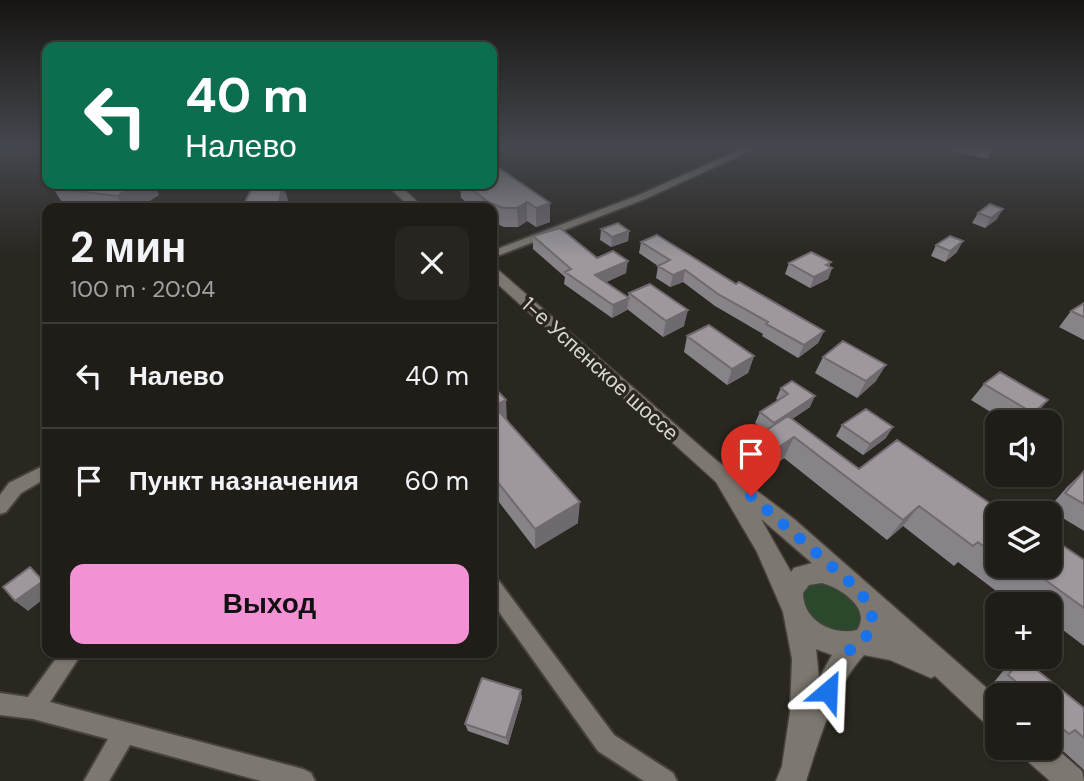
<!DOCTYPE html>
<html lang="ru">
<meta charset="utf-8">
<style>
:root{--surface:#201c18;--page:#282521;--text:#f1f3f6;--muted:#a2a1a2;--line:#3d3a37;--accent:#f391d5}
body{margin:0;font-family:"DM Sans",sans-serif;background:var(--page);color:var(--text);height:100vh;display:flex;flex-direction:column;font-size:26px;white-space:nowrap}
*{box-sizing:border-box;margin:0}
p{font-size:23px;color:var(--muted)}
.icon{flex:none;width:38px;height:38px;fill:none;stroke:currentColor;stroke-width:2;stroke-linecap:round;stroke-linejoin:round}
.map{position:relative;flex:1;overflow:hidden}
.sheet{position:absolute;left:42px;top:203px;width:455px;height:455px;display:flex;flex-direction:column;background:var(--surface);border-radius:14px;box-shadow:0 2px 5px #0004,0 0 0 2px var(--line)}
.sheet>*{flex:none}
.top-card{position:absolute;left:42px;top:42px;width:455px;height:147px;border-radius:14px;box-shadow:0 2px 5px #0004,0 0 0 2px var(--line);background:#0b6e4f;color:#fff;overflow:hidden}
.controls{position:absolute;left:985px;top:410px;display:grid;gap:14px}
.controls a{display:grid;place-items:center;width:77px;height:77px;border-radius:14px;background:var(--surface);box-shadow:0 2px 5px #0004,0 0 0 2px var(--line);font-size:35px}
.pin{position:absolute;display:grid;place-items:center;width:60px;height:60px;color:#fff;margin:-72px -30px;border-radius:50% 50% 50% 0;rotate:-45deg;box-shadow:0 0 7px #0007}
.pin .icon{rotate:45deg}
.me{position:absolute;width:77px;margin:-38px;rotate:26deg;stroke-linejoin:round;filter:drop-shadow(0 0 5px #0008)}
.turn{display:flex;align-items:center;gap:24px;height:147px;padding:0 28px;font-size:32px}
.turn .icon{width:91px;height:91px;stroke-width:2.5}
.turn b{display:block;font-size:49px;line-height:60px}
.round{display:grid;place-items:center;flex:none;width:74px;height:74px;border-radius:14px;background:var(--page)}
.summary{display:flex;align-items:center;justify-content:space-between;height:119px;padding:0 28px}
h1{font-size:42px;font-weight:700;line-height:52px}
.button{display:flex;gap:14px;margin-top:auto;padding:14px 28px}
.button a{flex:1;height:80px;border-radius:14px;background:var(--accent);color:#111;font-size:28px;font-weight:700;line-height:80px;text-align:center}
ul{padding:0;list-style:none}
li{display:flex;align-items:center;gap:21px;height:105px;padding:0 28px;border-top:2px solid var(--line)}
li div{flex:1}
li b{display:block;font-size:26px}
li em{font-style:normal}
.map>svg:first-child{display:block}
.green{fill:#2a492c}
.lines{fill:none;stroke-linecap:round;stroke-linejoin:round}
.stream{stroke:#456b7e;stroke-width:2.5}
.street-casing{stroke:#46433e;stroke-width:4}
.secondary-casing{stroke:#46433e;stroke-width:3}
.street{fill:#7c7770;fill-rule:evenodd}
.secondary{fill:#7c7770;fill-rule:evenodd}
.wall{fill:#888388}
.shaded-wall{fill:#6f6a6f}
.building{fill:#9e989e;stroke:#6f6a6f;stroke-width:2}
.route{stroke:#1a73e8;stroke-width:12;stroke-dasharray:0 21.6}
.labels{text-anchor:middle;stroke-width:7;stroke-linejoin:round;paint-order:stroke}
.street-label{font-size:21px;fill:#d9d6d2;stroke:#2a2620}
</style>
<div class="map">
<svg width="1084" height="781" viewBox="0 0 1084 781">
<rect width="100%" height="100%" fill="#2a2620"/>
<path class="green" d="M813,580L848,589L864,616L856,635L819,631L799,599L808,582Z"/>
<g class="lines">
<path class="stream" d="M0,149L12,148"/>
<defs>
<path id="street" d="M744,148H756L645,199L492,258V251L639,195Z
M47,464V478L21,493L6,512L0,514V495L9,483Z
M492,578L499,581L614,735L673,773L677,781H644L598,751L492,602Z
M60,653H82L50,702L303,769L311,773L315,781H261L130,745L109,781H84L108,739L33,719L0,715V693L28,697Z"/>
<path id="secondary" d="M386,184H398L424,208H411Z
M492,268L497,269L716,460L794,519L998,698V729L988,726L935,676L931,678L890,660L864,655C833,689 820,738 806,781H776L782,766L790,712L792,659L783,612L757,552L716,482L492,279ZM761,519L812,563L794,568L791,572ZM822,583C840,588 872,608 857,630C832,636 803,620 803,593L809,585ZM816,649L832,655L819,678Z
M1050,743L1082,771L1084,781H1050L1023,757L1019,747H1050Z"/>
</defs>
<use href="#street" class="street-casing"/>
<use href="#secondary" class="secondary-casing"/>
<use href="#street" class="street"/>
<use href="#secondary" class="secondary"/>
</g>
<path class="wall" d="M937,148H993L988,159Z
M60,184H163L156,189L159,195L138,208H72L65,207L53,188Z
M460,184H492L550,203V222L536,227L527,221L518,227H504L492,222V208H474L461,198Z
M978,213L997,219L985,228L972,223Z
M601,229L629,231L628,241L611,247L600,240Z
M533,236L597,258L626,273L606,282L628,297L629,293L684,326L663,337L627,309V310L612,318L564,284L565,277L533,249Z
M641,242L736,284L824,331L818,343L798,358L762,336L763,334L715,306L683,282L670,287L656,278L658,266L639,253Z
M936,245L957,252L945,262L931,256Z
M789,263L829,267L832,268L828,279L810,288L785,274Z
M1084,303V340L1059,327L1071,311Z
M687,336L754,356L748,373L727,385L684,352Z
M823,357L876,381L857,398L815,373Z
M984,384L1048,400L1034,416L1027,422H1007L971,400Z
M492,385L507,419L578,523L535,549L492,493Z
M781,388L810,407L792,419L859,469L998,513V565H1050L1052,545L1056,541L1084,560V646L1050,620V604H1028L1011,591L1004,597L958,562L954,566L903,526L887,540L784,458L770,468L753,454L762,433L765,431L755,423L760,412L778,400L776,399Z
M842,425L886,438L863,455L836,436Z
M1084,471V531L1048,509L1067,487Z
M1022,658L1084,708V770L1053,742L1050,743V695H998L990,687L1003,671Z
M522,698L508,745L468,731L465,724Z"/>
<path class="shaded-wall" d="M137,184H163L156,189L159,195L138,208H123L117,196Z
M283,184L289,203L288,208H281L279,202Z
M527,202V221L518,227L517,208Z
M550,203V222L536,227V208Z
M1003,209L997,219L985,228L991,218Z
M629,231L628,241L611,247L612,237Z
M963,241L957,252L945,262L950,251Z
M628,261L626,273L594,288L595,275Z
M831,262L828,270L832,268L828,279L810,288L814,277L826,265Z
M685,270L683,282L670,287L673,275Z
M629,298L627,310L612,318L613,305Z
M688,310L684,326L663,337L666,321Z
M824,331L818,343L798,358L804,345Z
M754,356L748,373L727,385L732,369Z
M886,365L876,381L857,398L866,381Z
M815,396L810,407L770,434L774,423Z
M506,400L507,421L494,406Z
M1048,400L1034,416L1027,422H1025L1033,413Z
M893,427L886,438L863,455L870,444Z
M794,437L784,458L770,468L779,447Z
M580,502L578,523L535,549V529Z
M919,506L903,526L887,540L903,520Z
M30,567L47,583V596L28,611L15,601Z
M521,690L522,698L508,745L506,738Z"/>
<path class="building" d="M499,168L550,203L536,208L527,202L517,208H503L488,202L465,184H492V170Z
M60,184H137L117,196L53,188Z
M283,184L279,202L287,208H242L253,186Z
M990,204L1003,209L991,218L978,213Z
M618,223L629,231L612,237L601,229Z
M560,228L597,258L613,251L628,261L595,275L629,298L613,305L565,272L571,269L533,236Z
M657,235L736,284L739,282L824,331L804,345L766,324L768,322L718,294L685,270L673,275L658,266L670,260L641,242Z
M950,236L963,241L950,251L936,245Z
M811,252L831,262L826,265L832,268L814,277L789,263Z
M650,284L688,310L666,321L629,293Z
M1084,303V317L1071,311Z
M709,325L754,356L732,369L687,336Z
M843,341L886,365L866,381L823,357Z
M1000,372L1048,400L1033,413L984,384Z
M792,381L815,396L774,423L760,412L788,394L781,388Z
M492,385L506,400L494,406L580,502L535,529L492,475Z
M866,409L893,427L870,444L842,425Z
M788,416L859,469L897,440L1004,513H998V557L978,542L973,546L919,506L903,520L794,437L779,447L762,433Z
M1084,471V504L1065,493Z
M1056,541L1084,560V608L1033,571L1027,578L1010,565H1050V544L1053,545Z
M30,567L43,581L15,601L3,587Z
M1022,658L1084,708V738L1075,730L1069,734L1050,718V695H1022L1020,693L1019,684L1008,675Z
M482,678L521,690L506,738L465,724Z"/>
<linearGradient id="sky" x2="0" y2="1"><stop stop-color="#171512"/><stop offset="0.57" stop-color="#44474e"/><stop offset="1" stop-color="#44474e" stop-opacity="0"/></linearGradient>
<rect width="1084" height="258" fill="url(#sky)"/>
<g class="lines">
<path class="route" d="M751,496L852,584C866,598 876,612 871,632L849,651L828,691"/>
</g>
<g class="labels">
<g class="street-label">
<text transform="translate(600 369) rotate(42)" y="7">1-е Успенское шоссе</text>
</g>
</g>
</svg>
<div class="controls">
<a><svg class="icon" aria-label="sound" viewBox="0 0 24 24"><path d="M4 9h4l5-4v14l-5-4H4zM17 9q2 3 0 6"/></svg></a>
<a><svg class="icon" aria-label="layers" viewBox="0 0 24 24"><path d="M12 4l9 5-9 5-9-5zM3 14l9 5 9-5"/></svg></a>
<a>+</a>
<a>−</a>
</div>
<div class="pin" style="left:751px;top:496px;background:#d93025"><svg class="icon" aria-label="arrive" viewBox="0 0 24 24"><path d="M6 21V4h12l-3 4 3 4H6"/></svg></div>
<svg class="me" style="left:828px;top:691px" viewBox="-20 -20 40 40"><path d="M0-17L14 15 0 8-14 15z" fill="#1a73e8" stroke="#fff" stroke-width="4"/></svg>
<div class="top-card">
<div class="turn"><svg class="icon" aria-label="left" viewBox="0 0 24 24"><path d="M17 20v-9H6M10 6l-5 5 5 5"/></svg><div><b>40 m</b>Налево</div></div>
</div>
<section class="sheet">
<div class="summary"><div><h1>2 мин</h1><p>100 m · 20:04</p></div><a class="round"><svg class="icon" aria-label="close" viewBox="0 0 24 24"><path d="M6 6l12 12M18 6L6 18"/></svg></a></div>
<ul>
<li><svg class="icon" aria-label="left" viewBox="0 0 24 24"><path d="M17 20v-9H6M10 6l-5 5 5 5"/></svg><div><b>Налево</b></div><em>40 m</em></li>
<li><svg class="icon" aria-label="arrive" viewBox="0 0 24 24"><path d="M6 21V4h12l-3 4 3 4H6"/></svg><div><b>Пункт назначения</b></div><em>60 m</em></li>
</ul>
<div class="button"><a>Выход</a></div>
</section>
</div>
